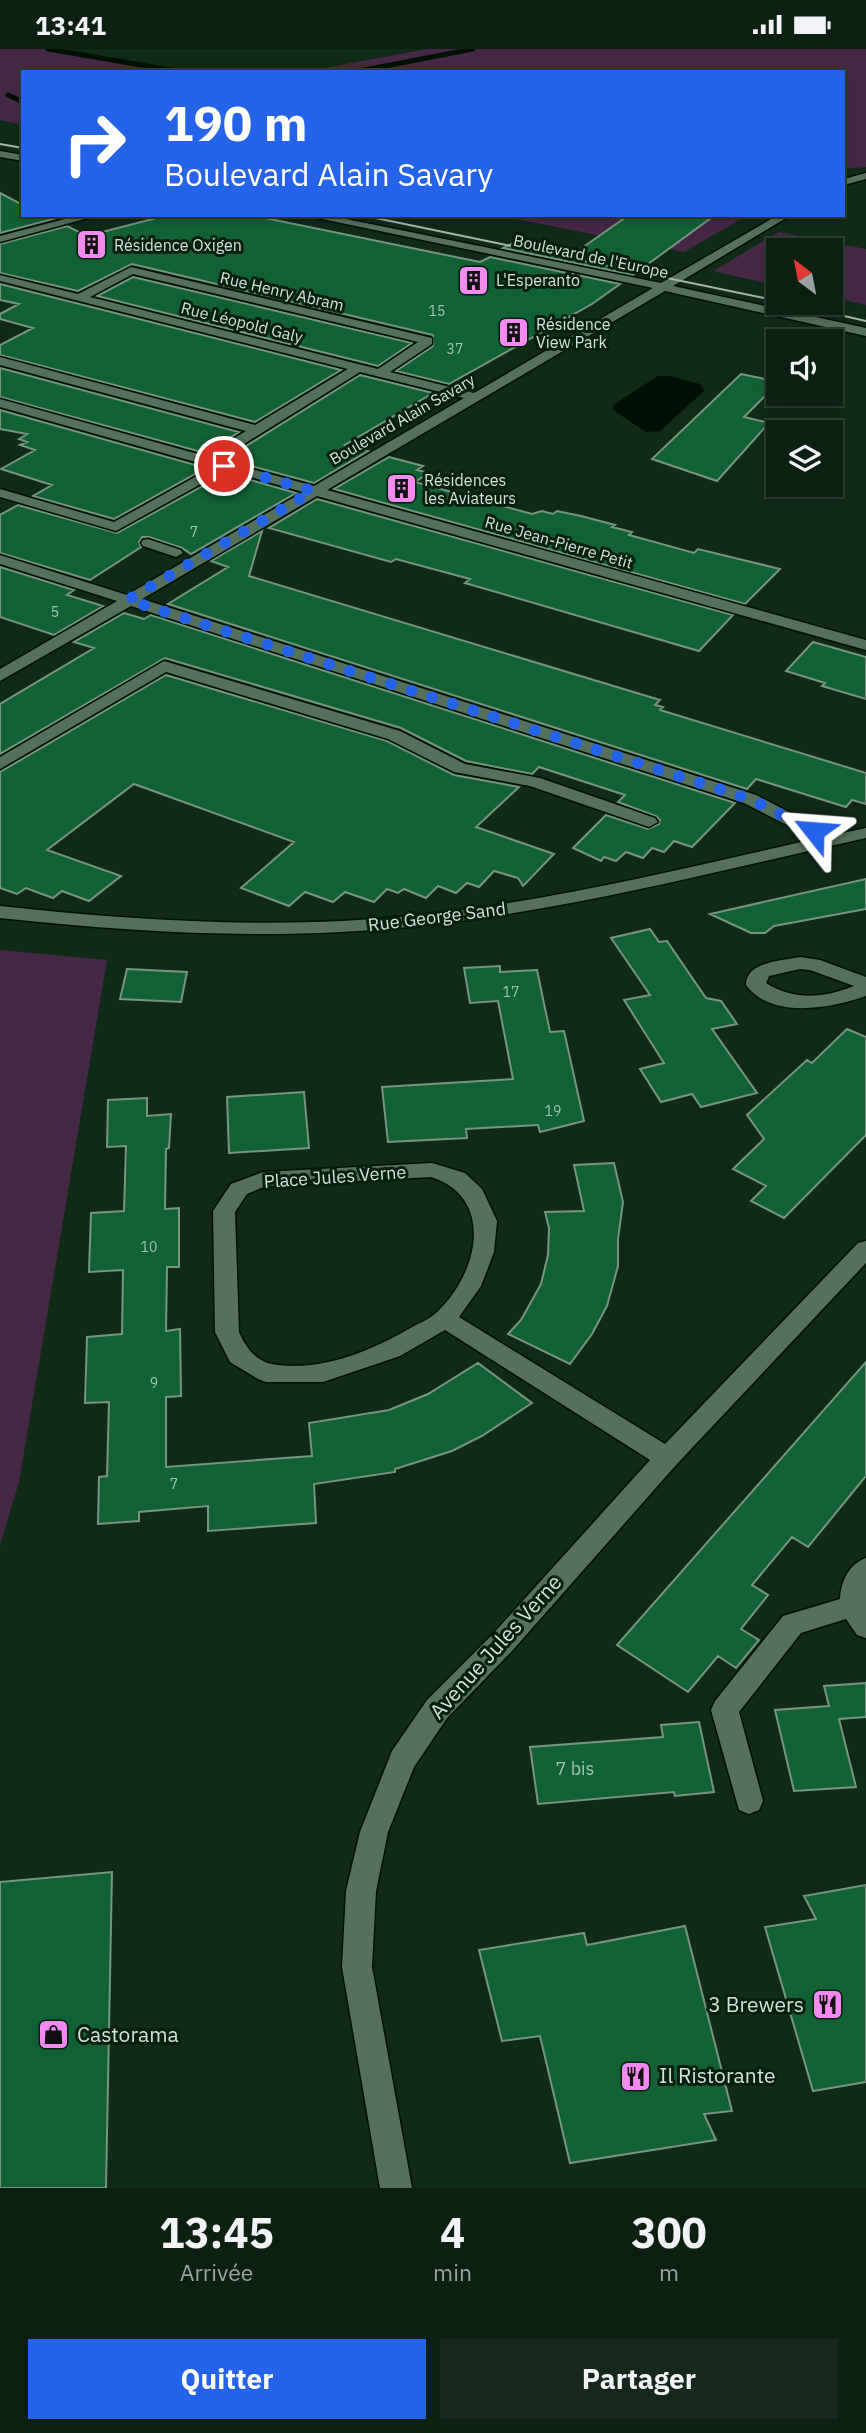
<!DOCTYPE html>
<html lang="fr">
<meta charset="utf-8">
<style>
:root{--surface:#0c2012;--page:#15281b;--text:#f1f3f6;--muted:#9aa39f;--line:#2c3e32;--accent:#2563eb}
body{margin:0;font-family:"IBM Plex Sans",sans-serif;background:var(--page);color:var(--text);height:100vh;display:flex;flex-direction:column;font-size:26px;white-space:nowrap}
*{box-sizing:border-box;margin:0}
p{font-size:23px;color:var(--muted)}
.icon{flex:none;width:38px;height:38px;fill:none;stroke:currentColor;stroke-width:2;stroke-linecap:round;stroke-linejoin:round}
.map{position:relative;height:2139px;overflow:hidden}
.panel{display:flex;flex-direction:column;background:var(--surface);flex:1}
.panel>*{flex:none}
.hud{position:absolute;left:21px;top:21px;width:824px;height:147px;border-radius:0px;box-shadow:0 4px 10px #0003,0 0 0 2px var(--line);background:#2563eb;color:#fff;overflow:hidden}
.needle{width:46px;rotate:328deg}
.buttons{position:absolute;left:766px;top:189px;display:grid;gap:14px}
.buttons a{display:grid;place-items:center;width:77px;height:77px;border-radius:0px;background:var(--surface);box-shadow:0 4px 10px #0003,0 0 0 2px var(--line);font-size:35px}
.pin{position:absolute;display:grid;place-items:center;width:60px;height:60px;color:#fff;margin:-30px;border:4px solid #fff;border-radius:50%;box-shadow:0 2px 7px #0007}
.me{position:absolute;width:77px;margin:-38px;rotate:298deg;stroke-linejoin:round;filter:drop-shadow(0 0 5px #0008)}
.turn{display:flex;align-items:center;gap:24px;height:147px;padding:0 28px;font-size:32px}
.turn .icon{width:91px;height:91px;stroke-width:2.5}
.turn b{display:block;font-size:49px;line-height:60px}
.eta{display:flex;justify-content:space-evenly;align-items:center;height:119px;text-align:center}
.eta b{font-size:42px;font-weight:800;line-height:49px}
.action{display:flex;gap:14px;margin-top:auto;padding:14px 28px}
.action a{flex:1;height:80px;border-radius:0px;background:var(--accent);color:#fff;font-size:28px;font-weight:800;line-height:80px;text-align:center}
.action a+a{background:var(--page);color:var(--text)}
.status{display:flex;justify-content:space-between;align-items:center;height:49px;padding:0 35px;background:var(--surface);direction:ltr}
.status svg{height:19px;fill:currentColor}
.map>svg:first-child{display:block}
.green{fill:#462846}
.water{fill:#001004}
.lines{fill:none;stroke-linecap:round;stroke-linejoin:round}
.stream{stroke:#001004;stroke-width:5}
.building{fill:#126134;stroke:#77957e;stroke-width:2}
.pedestrian-casing{stroke:#001204;stroke-width:3}
.minor-casing{stroke:#001204;stroke-width:3}
.tertiary-casing{stroke:#001204;stroke-width:3}
.pedestrian{fill:#55715c;fill-rule:evenodd}
.minor{fill:#55715c;fill-rule:evenodd}
.tertiary{fill:#55715c;fill-rule:evenodd}
.tram{stroke:#a5b7aa;stroke-width:2}
.route{stroke:#2563eb;stroke-width:12;stroke-dasharray:0 21.6}
.labels{text-anchor:middle;stroke-width:6;stroke-linejoin:round;paint-order:stroke}
.number-label{font-size:14px;fill:#a2c2ae}
.far-poi-label{font-size:16px;fill:#d2e2d6;stroke:#06200f;text-anchor:start}
.far-street-label{font-size:16px;fill:#d2e2d6;stroke:#06200f}
.street-label{font-size:18px;fill:#d2e2d6;stroke:#06200f}
.near-number-label{font-size:18px;fill:#a2c2ae}
.near-street-label{font-size:21px;fill:#d2e2d6;stroke:#06200f}
.near-poi-label{font-size:21px;fill:#d2e2d6;stroke:#06200f;text-anchor:start}
</style>
<div class="status"><b>13:41</b><svg viewBox="0 0 49 12"><path d="M0 12V9h3v3zM5 12V6h3v6zM10 12V3h3v9zM15 12V0h3v12zM26 1h20v11H26zM47 4h2v5h-2z"/></svg></div>
<div class="map">
<svg width="866" height="2139" viewBox="0 0 866 2139">
<rect width="100%" height="100%" fill="#102a18"/>
<path class="green" d="M0,0H62L196,23H23V76L0,71Z
M427,0H866V118L844,120V23H303Z
M495,166H748L684,203Z
M779,183L866,200V256L831,248V201H779V237L713,222Z
M0,901L107,911L19,1433L0,1496Z"/>
<path class="water" d="M658,327H669L700,335L704,342L660,382L646,383L613,361V356Z"/>
<g class="lines">
<path class="stream" d="M48,0L182,23
M354,23L473,0
M8,46L23,53"/>
</g>
<path class="building" d="M0,144L23,156V166H45L53,170L0,184Z
M168,166H250L480,213L490,208L620,235L592,255L449,335L396,322L433,297V286L132,215L78,242L0,224V195L67,177L87,187Z
M629,166H715L633,226L503,199L521,190L579,201Z
M133,228L412,294L378,317L97,247Z
M0,235L341,321L255,373L0,306V296L33,279L0,270V265L19,255L0,251Z
M0,319L239,383L205,404L0,348Z
M741,325L779,333L744,368L769,374L717,432L652,410Z
M360,326L433,344L345,396L368,402L314,434L225,410Z
M0,361L206,419L114,470L33,447L52,436L1,420L35,401L20,396L27,393L19,390L27,385L0,380Z
M389,408L423,417L417,421L429,424L415,433L532,465L542,462L553,465L557,462L581,467L615,476L612,478L632,483L629,486L694,504L698,500L780,520L745,555L334,440Z
M226,424L296,444L191,505L182,499L149,488H142L139,493L141,498L90,531L0,504V466L18,456L117,484Z
M317,450L733,566L699,602L465,534L470,530L396,510L391,513L269,479Z
M262,482L249,527L660,651L655,656L663,658L660,661L866,724V755L852,751L846,758L756,730L747,740L168,555L228,518L211,512Z
M0,518L74,541L67,546L103,557L54,586L0,568Z
M124,564L144,570L151,566L735,754L692,798L674,792L664,803L652,799L643,809L626,803L616,812L604,808L601,812L573,799L606,766L648,780L659,775L660,771L656,767L618,753L625,746L539,718L532,725L466,712L401,679L165,609L0,705V655L94,599L74,593Z
M813,593L866,608V650L822,637L825,634L786,622Z
M166,626L387,692L454,726L519,738L476,778L554,805L523,837L518,829L494,822L479,838L467,834L456,844L438,837L426,849L404,840L398,844L387,840L374,853L345,843L333,853L305,843L289,857L241,839L294,793L134,735L47,801L121,827L89,852L62,842L53,849L26,839L17,845L0,839V723Z
M866,830V860L774,877L765,884H751L710,865Z
M650,880L659,893L667,892L706,949L721,952L737,975L712,980L757,1044L701,1058L692,1045L661,1053L640,1020L664,1014L624,951L650,946L611,889Z
M500,917V923L537,921L550,983L564,982L584,1072L540,1083L538,1076L466,1080L467,1089L388,1093L382,1038L513,1030L498,952L470,954L464,919Z
M127,920L187,923L181,953L120,950Z
M847,980L866,988V1086L784,1169L751,1152L766,1137L733,1120L764,1090L747,1066L807,1011L812,1014Z
M304,1043L309,1099L229,1104L227,1048Z
M147,1049V1067L171,1065L169,1099L166,1100L165,1160L179,1159V1218H167L166,1282L180,1280L181,1347L166,1348V1418L312,1407L309,1374L389,1361L428,1345L478,1314L532,1354L482,1387L452,1402L395,1420V1423L314,1435L316,1474L208,1482V1457L139,1463V1472L98,1475L99,1428L107,1427L109,1353L85,1354L87,1288L122,1285L123,1221L89,1223L91,1164L124,1162L126,1097L107,1098L108,1051Z
M614,1114L623,1153L618,1190V1217L607,1257L592,1285L570,1315L508,1285L521,1271L541,1235L548,1206L549,1179L545,1163L584,1162L574,1116Z
M866,1313V1427L808,1498L792,1488L752,1536L768,1546L741,1580L759,1591L736,1619L718,1607L688,1643L617,1596Z
M866,1634V1668L839,1670L856,1738L794,1742L775,1661L829,1657L824,1637Z
M699,1673L714,1743L675,1747L674,1743L538,1755L530,1698L663,1688L661,1676Z
M112,1823L106,2139H0V1833Z
M866,1836V2033L813,2042L765,1878L816,1870L804,1847Z
M685,1877L732,2062L704,2065L716,2091L570,2114L540,1987L502,1992L479,1901L584,1884L587,1896Z"/>
<g class="lines">
<defs>
<path id="pedestrian" d="M148,490L181,501L183,504L176,508L143,497L141,494L143,491Z
M164,612L400,682L465,715L540,729L655,769L658,773L649,778L530,737L454,723L388,690L166,623L0,720V708Z"/>
<path id="minor" d="M0,102L23,106V112L0,108Z
M866,124V130L844,136V130Z
M303,166H326L661,234L778,166H791L673,237L866,279V287L665,242L327,441L866,591V601L317,447L142,550L756,746L833,786L866,779V789C718,822 570,861 418,877C279,892 139,884 0,869V857C139,872 279,881 418,866C552,852 683,820 814,790L744,754L131,557L0,632V620L117,552L0,515V506L127,546L303,443L226,421L116,482L0,448V440L114,473L213,418L0,358V350L205,407L246,382L0,316V308L255,376L348,320L0,232V226L78,245L131,218L432,289V295L390,323L474,344L653,239ZM133,225L418,293L378,320L90,248ZM360,323L464,349L314,437L218,411Z
M800,908L820,911L866,928V947C832,959 771,971 746,936C746,912 782,912 800,908ZM800,920L810,921L854,937C823,949 795,952 766,934L769,927Z
M432,1114L465,1124L482,1140L497,1172L494,1203L481,1237L459,1268L665,1395L858,1194L866,1192V1214L676,1416L512,1602L447,1669L414,1718L388,1783L376,1842L372,1918L412,2139H380L342,1918L346,1842L360,1783L392,1702L427,1651L492,1586L650,1411L445,1281L400,1307L323,1333H266L258,1330L230,1313L215,1283L213,1162L231,1135L263,1123ZM431,1128C496,1149 478,1225 437,1263C431,1269 422,1273 414,1277C373,1301 321,1324 272,1315C255,1312 245,1297 239,1283L235,1163L247,1145L266,1137Z
M866,1509V1589L857,1586L846,1570L801,1584L739,1663L763,1752L759,1761L749,1765L739,1761L711,1661L715,1652L783,1567L840,1550C841,1532 849,1515 866,1509Z"/>
<path id="tertiary" d="M80,166H99L0,193V187Z"/>
</defs>
<use href="#pedestrian" class="pedestrian-casing"/>
<use href="#minor" class="minor-casing"/>
<use href="#tertiary" class="tertiary-casing"/>
<use href="#pedestrian" class="pedestrian"/>
<use href="#minor" class="minor"/>
<use href="#tertiary" class="tertiary"/>
<path class="tram" d="M0,95L23,99
M361,166L779,252
M788,254L866,272"/>
</g>
<g class="lines">
<path class="route" d="M224,417L313,442L128,551L750,750L814,782"/>
</g>
<defs>
<symbol id="building-square" viewBox="-11 -11 22 22"><rect x="-9" y="-9" width="18" height="18" rx="4" fill="#f38af2" stroke="#06200f"/><path d="M-4-6H4V6H1V3H-1V6H-4ZM-2.5-4.3h1.7v1.8h-1.7ZM.8-4.3h1.7v1.8H.8ZM-2.5-1h1.7V.8h-1.7ZM.8-1h1.7V.8H.8Z" fill="#111"/></symbol>
<symbol id="restaurant-square" viewBox="-11 -11 22 22"><rect x="-9" y="-9" width="18" height="18" rx="4" fill="#f38af2" stroke="#06200f"/><path d="M-5-6h1v4h1v-4h1v4h1v-4h1v5L-1.5 .5V6h-2V.5L-5-1ZM5-6V6H3V1.5H1.5Q1.5-4 5-6Z" fill="#111"/></symbol>
<symbol id="shop-square" viewBox="-11 -11 22 22"><rect x="-9" y="-9" width="18" height="18" rx="4" fill="#f38af2" stroke="#06200f"/><path d="M-5-2.5h2.3a2.7 3.5 0 0 1 5.4 0H5L5.5 6h-11ZM-1.5-2.5h3a1.5 2.3 0 0 0-3 0Z" fill="#111"/></symbol>
</defs>
<g fill-rule="evenodd">
<use href="#building-square" x="74" y="178" width="35" height="35"/>
<use href="#building-square" x="456" y="214" width="35" height="35"/>
<use href="#building-square" x="496" y="266" width="35" height="35"/>
<use href="#building-square" x="384" y="422" width="35" height="35"/>
<use href="#restaurant-square" x="810" y="1938" width="35" height="35"/>
<use href="#shop-square" x="36" y="1968" width="35" height="35"/>
<use href="#restaurant-square" x="618" y="2010" width="35" height="35"/>
</g>
<g class="labels">
<g class="number-label">
<text x="437" y="267">15</text>
<text x="455" y="305">37</text>
<text x="194" y="488">7</text>
<text x="55" y="568">5</text>
<text x="511" y="948">17</text>
<text x="553" y="1067">19</text>
<text x="149" y="1203">10</text>
<text x="154" y="1339">9</text>
<text x="174" y="1440">7</text>
</g>
<g class="far-poi-label">
<text x="114" y="202">Résidence Oxigen</text>
<text x="496" y="237">L'Esperanto</text>
<text x="536" y="281">Résidence<tspan x="536" dy="18">View Park</tspan></text>
<text x="424" y="437">Résidences<tspan x="424" dy="18">les Aviateurs</tspan></text>
</g>
<g class="far-street-label">
<text transform="translate(591 207) rotate(12)" y="6">Boulevard de l'Europe</text>
<text transform="translate(282 242) rotate(13)" y="6">Rue Henry Abram</text>
<text transform="translate(242 273) rotate(14)" y="6">Rue Léopold Galy</text>
<text transform="translate(402 370) rotate(-30)" y="6">Boulevard Alain Savary</text>
<text transform="translate(559 493) rotate(16)" y="6">Rue Jean-Pierre Petit</text>
</g>
<g class="street-label">
<text transform="translate(437 868) rotate(-7)" y="6">Rue George Sand</text>
<text transform="translate(335 1128) rotate(-4)" y="6">Place Jules Verne</text>
</g>
<g class="near-number-label">
<text x="575" y="1726">7 bis</text>
</g>
<g class="near-street-label">
<text transform="translate(496 1598) rotate(-48)" y="7">Avenue Jules Verne</text>
</g>
<g class="near-poi-label">
<text x="804" y="1963" text-anchor="end">3 Brewers</text>
<text x="77" y="1993">Castorama</text>
<text x="659" y="2034">Il Ristorante</text>
</g>
</g>
</svg>
<div class="buttons">
<a><svg class="needle" viewBox="-14 -14 28 28"><path d="M0-13l5 13h-10z" fill="#e53935"/><path d="M0 13l5-13h-10z" fill="#9aa39f"/></svg></a>
<a><svg class="icon" aria-label="sound" viewBox="0 0 24 24"><path d="M4 9h4l5-4v14l-5-4H4zM17 9q2 3 0 6"/></svg></a>
<a><svg class="icon" aria-label="layers" viewBox="0 0 24 24"><path d="M12 4l9 5-9 5-9-5zM3 14l9 5 9-5"/></svg></a>
</div>
<div class="pin" style="left:224px;top:417px;background:#d93025"><svg class="icon" aria-label="arrive" viewBox="0 0 24 24"><path d="M6 21V4h12l-3 4 3 4H6"/></svg></div>
<svg class="me" style="left:814px;top:782px" viewBox="-20 -20 40 40"><path d="M0-17L14 15 0 8-14 15z" fill="#2563eb" stroke="#fff" stroke-width="4"/></svg>
<div class="hud">
<div class="turn"><svg class="icon" aria-label="right" viewBox="0 0 24 24"><path d="M7 20v-9h11M14 6l5 5-5 5"/></svg><div><b>190 m</b>Boulevard Alain Savary</div></div>
</div>
</div>
<section class="panel">
<div class="eta">
<div><b>13:45</b><p>Arrivée</p></div>
<div><b>4</b><p>min</p></div>
<div><b>300</b><p>m</p></div>
</div>
<div class="action"><a>Quitter</a><a>Partager</a></div>
</section>
